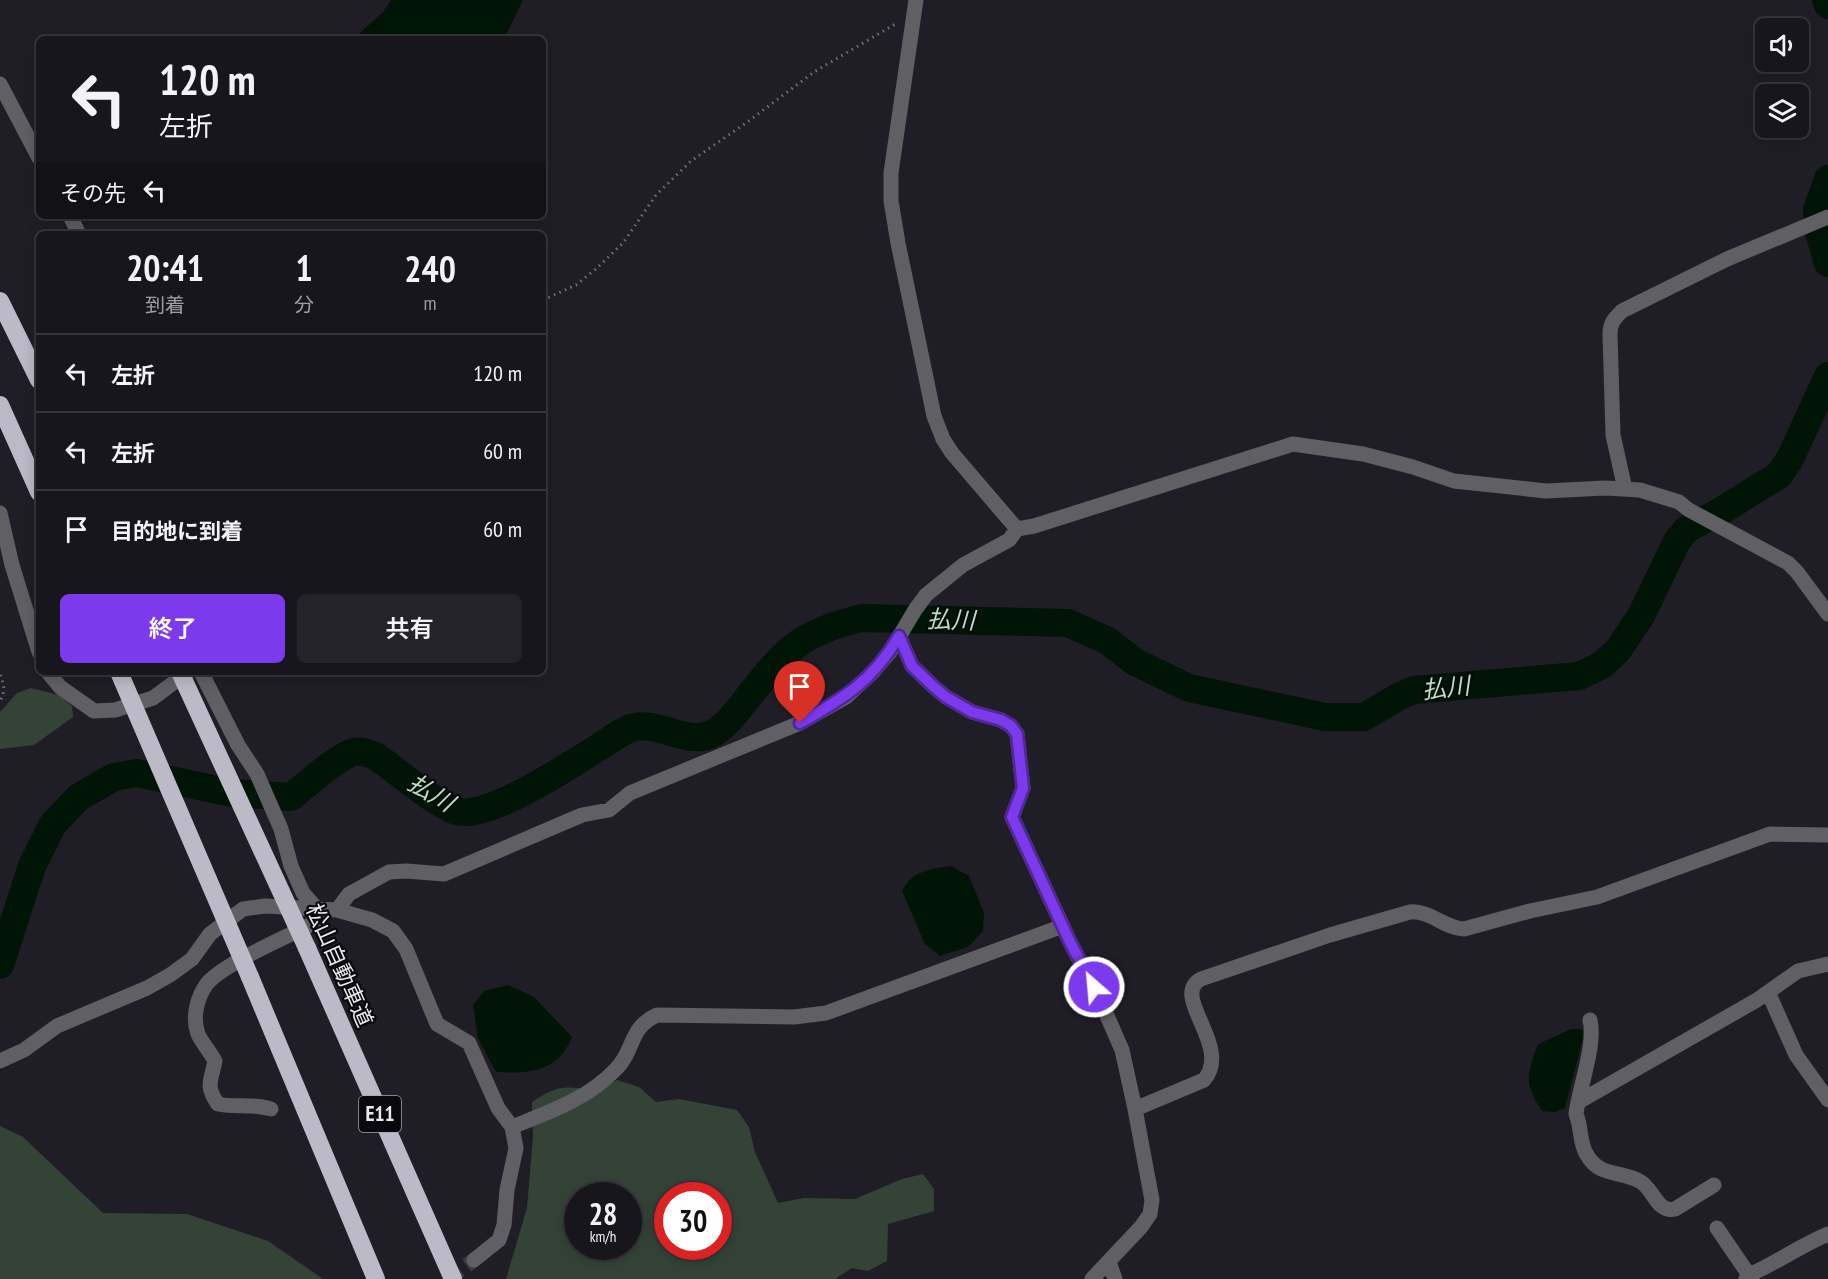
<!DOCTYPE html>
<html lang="ja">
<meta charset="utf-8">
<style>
:root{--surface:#17161c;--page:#242329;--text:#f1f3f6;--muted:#9e9fa3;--line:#36353b;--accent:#7c3aed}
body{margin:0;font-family:"PT Sans Narrow","Noto Sans JP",sans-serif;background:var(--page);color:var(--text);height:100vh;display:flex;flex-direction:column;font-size:22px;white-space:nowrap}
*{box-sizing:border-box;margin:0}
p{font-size:20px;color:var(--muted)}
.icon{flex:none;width:33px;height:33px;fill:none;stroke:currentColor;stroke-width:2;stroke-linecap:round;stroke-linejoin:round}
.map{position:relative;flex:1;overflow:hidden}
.panel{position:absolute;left:36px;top:231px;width:510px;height:444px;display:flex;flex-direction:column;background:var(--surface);border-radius:9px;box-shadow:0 3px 15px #0003,0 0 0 2px var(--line)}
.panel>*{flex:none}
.top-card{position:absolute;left:36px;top:36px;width:510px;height:183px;border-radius:9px;box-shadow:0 3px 15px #0003,0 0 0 2px var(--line);background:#17161c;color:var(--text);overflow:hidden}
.buttons{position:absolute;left:1755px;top:18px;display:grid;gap:12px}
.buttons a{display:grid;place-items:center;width:54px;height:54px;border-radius:9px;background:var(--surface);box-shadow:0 3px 15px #0003,0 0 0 2px var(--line);font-size:30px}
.speed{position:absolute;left:564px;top:1182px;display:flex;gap:12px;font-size:30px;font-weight:700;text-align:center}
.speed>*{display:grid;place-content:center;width:78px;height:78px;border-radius:50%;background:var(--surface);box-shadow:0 3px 15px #0003,0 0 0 2px var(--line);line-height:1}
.speed small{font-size:15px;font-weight:400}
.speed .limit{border:9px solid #d22;background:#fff;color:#111}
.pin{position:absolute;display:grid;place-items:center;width:51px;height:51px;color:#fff;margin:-62px -26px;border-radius:50% 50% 50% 0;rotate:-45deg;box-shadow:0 0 6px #0007}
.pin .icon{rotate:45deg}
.me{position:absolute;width:66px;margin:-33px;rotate:333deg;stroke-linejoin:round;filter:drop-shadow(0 0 4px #0008)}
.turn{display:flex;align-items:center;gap:21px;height:126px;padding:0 24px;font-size:27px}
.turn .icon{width:78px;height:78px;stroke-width:2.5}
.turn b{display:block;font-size:42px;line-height:51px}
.then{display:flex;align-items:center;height:57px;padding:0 24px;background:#0003;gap:12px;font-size:22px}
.eta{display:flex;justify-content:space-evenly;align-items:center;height:102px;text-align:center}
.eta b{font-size:36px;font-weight:600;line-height:42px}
.cta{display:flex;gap:12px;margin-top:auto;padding:12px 24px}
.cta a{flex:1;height:69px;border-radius:9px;background:var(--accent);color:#fff;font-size:24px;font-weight:600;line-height:69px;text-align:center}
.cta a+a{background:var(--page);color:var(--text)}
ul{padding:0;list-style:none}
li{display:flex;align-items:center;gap:18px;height:78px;padding:0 24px;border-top:2px solid var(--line)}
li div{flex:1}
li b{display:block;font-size:22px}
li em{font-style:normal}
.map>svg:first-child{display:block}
.green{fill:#334437;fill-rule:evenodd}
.water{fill:#001505}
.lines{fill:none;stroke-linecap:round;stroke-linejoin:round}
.river{stroke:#001505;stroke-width:28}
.minor-tunnel{stroke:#3d3c44;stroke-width:15;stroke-dasharray:15 8;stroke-linecap:butt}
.path{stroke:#707077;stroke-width:3;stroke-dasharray:1.5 4.5;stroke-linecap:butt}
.minor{stroke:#605f64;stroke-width:15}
.highway{stroke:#bbbac6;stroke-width:18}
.highway-bridge{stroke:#bbbac6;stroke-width:18}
.route-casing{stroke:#51269a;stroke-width:15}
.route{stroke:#7c3aed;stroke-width:10}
.labels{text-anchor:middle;stroke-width:4.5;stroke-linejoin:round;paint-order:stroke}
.shield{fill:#09080c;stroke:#a5a5aa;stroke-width:1.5}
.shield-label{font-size:21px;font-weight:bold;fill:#e8e8ee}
.street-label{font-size:22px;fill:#e8e8ee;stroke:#09080c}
.water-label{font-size:24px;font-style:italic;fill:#b2e6bd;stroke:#09080c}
</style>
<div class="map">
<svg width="1828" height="1279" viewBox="0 0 1828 1279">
<rect width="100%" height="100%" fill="#1f1e26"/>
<path class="green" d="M31,688L59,695L72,706L73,717L34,745L0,749V712L17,693Z
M617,1080L639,1087L656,1102L679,1099L737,1110L749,1127L755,1152L778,1203L804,1198L855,1199L902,1179L923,1174L934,1189V1211L888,1224L887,1261L868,1271L852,1268L835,1279H506L527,1208L533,1137L532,1102C560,1083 567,1086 599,1092ZM578,1196H628V1246H578ZM668,1196H718V1246H668Z
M0,1126L23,1137L103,1213L187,1214L268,1241L323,1279H0Z"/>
<path class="water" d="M391,0H523L506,35L495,39H363L360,33L384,11Z
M951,866L969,876L984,913L983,931L968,947L940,956L925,944L902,891C911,871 931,869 951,866Z
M508,985L534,997L572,1037C558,1072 529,1074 496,1072L478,1038L473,1005L484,991Z
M1571,1029H1582L1583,1038L1565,1108L1555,1112L1542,1111C1523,1082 1527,1075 1538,1044Z"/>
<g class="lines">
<path class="river" d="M1826,0L1828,5
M1828,179L1817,210L1818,229L1828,263
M0,965L32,866L53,824L79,797L114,777L137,773L232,793L291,797C305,786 338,756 354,752C362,750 370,754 377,757C400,773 431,801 456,811C487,821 572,764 599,747C609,741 620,732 631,728C662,718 692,754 722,727C732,719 741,706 749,696C764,678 779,657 799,643C817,630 841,623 862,618L1068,623L1108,641L1135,662L1189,688L1325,717H1364L1398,697L1414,690L1579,676L1602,665L1618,650L1641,616L1677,541L1687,529L1721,511L1779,475L1790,459L1828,376"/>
<path class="minor-tunnel" d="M448,1279L474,1260"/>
<path class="path" d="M543,300L576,285L597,268L623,243L656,195L691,161L746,123L814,72L897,23
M0,675C5,685 5,692 0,701"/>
<path class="minor" d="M916,0L891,173V201L898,243L934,416L943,439L952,453L1017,529L1034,526L1293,444L1363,454L1413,467L1454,481L1546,491L1605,488L1640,490L1679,502L1689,510L1788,563L1797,572L1828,614
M0,84L39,158
M70,216L79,234
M1625,489L1613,435L1610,334C1610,323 1614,319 1622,311L1727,259L1828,217
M0,513L12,565L39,652
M899,636L912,666L934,687L946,697L972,712L1001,720L1011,726L1017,734L1023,788L1012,817L1070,942L1101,1002L1122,1050L1135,1109L1152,1200L1150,1214L1141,1227L1092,1279
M48,672L60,687L94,711L115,710L153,698L188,672
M201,672L238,745L257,774L281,829L291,866L303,893L317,909V917L314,923C289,936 220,965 206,985C197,998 192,1018 198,1034C200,1040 211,1053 215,1061C211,1081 205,1086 218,1104C236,1108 253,1103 271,1109
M337,910L372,920L393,931L406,949L437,1024L469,1043L498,1108L512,1127L516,1148L507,1190L504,1225L499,1240L474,1260
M1768,992L1796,1055L1828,1100
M1590,1020C1596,1045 1579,1088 1576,1114C1582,1128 1579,1143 1587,1155C1600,1178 1622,1170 1641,1182C1654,1190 1657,1213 1675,1209L1714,1185
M0,1061L24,1050L57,1026L147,988L170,975L192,959L210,934L243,909L265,906L337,910L349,894L389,872L406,871L444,874L582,815L609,810L630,793L800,723L846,697L873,672L890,652L915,610L926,595L963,565L1009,540L1017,529
M1580,1101L1757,1000L1798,971L1828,964
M1135,1109L1204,1080C1233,1046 1169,996 1201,979L1330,935L1410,912C1430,910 1444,928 1464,929L1530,911L1597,897L1770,834L1828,835
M512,1127C549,1112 588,1099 616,1069C634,1052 629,1027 657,1015L794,1017L826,1013L1063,926
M1717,1228L1749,1275
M1109,1262L1115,1279
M1746,1279L1749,1275C1776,1263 1800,1246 1828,1234"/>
<path class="highway" d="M0,301L39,380
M0,405L39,492
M307,948L453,1279
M250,977L376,1279"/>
<path class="highway-bridge" d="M119,672L250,977
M180,672L307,948"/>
</g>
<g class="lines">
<defs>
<path id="route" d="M800,723C844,698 873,681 899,636L912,666L934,687L946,697L972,712L1001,720L1011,726L1017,734L1023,788L1012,817L1070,942L1094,987"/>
</defs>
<use href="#route" class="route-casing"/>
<use href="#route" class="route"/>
</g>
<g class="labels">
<rect class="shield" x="359" y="1096" width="42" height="36" rx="4.5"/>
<g class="shield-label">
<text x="380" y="1121">E11</text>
</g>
<g class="street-label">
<text transform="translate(340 965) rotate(66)" y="8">松山自動車道</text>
</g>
<g class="water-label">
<text transform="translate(951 620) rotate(2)" y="8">払川</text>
<text transform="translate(1446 688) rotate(-6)" y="8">払川</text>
<text transform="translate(431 793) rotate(31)" y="8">払川</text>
</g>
</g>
</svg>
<div class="buttons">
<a><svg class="icon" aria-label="sound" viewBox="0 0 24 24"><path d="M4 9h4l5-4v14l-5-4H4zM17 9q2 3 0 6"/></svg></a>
<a><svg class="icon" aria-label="layers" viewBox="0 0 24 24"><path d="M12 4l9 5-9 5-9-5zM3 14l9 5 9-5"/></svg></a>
</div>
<div class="speed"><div>28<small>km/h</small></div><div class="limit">30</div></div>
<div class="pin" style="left:800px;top:723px;background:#d93025"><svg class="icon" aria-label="arrive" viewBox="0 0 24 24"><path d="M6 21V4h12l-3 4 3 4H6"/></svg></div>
<svg class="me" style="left:1094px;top:987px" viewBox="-20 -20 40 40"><circle r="17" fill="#7c3aed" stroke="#fff" stroke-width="3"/><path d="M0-11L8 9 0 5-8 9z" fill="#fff"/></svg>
<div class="top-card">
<div class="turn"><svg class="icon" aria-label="left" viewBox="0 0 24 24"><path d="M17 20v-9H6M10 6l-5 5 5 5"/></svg><div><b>120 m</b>左折</div></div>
<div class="then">その先<svg class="icon" aria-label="left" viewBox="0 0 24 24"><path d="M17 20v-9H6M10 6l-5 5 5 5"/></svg></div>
</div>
<section class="panel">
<div class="eta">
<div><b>20:41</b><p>到着</p></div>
<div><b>1</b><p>分</p></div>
<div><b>240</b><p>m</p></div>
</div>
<ul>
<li><svg class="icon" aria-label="left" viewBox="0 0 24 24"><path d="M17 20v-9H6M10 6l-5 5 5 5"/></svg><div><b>左折</b></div><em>120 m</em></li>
<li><svg class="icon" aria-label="left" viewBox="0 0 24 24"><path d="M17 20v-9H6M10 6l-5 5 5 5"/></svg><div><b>左折</b></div><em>60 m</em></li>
<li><svg class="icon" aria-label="arrive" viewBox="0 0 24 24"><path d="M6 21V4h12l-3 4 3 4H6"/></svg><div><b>目的地に到着</b></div><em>60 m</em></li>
</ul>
<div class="cta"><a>終了</a><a>共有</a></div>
</section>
</div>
